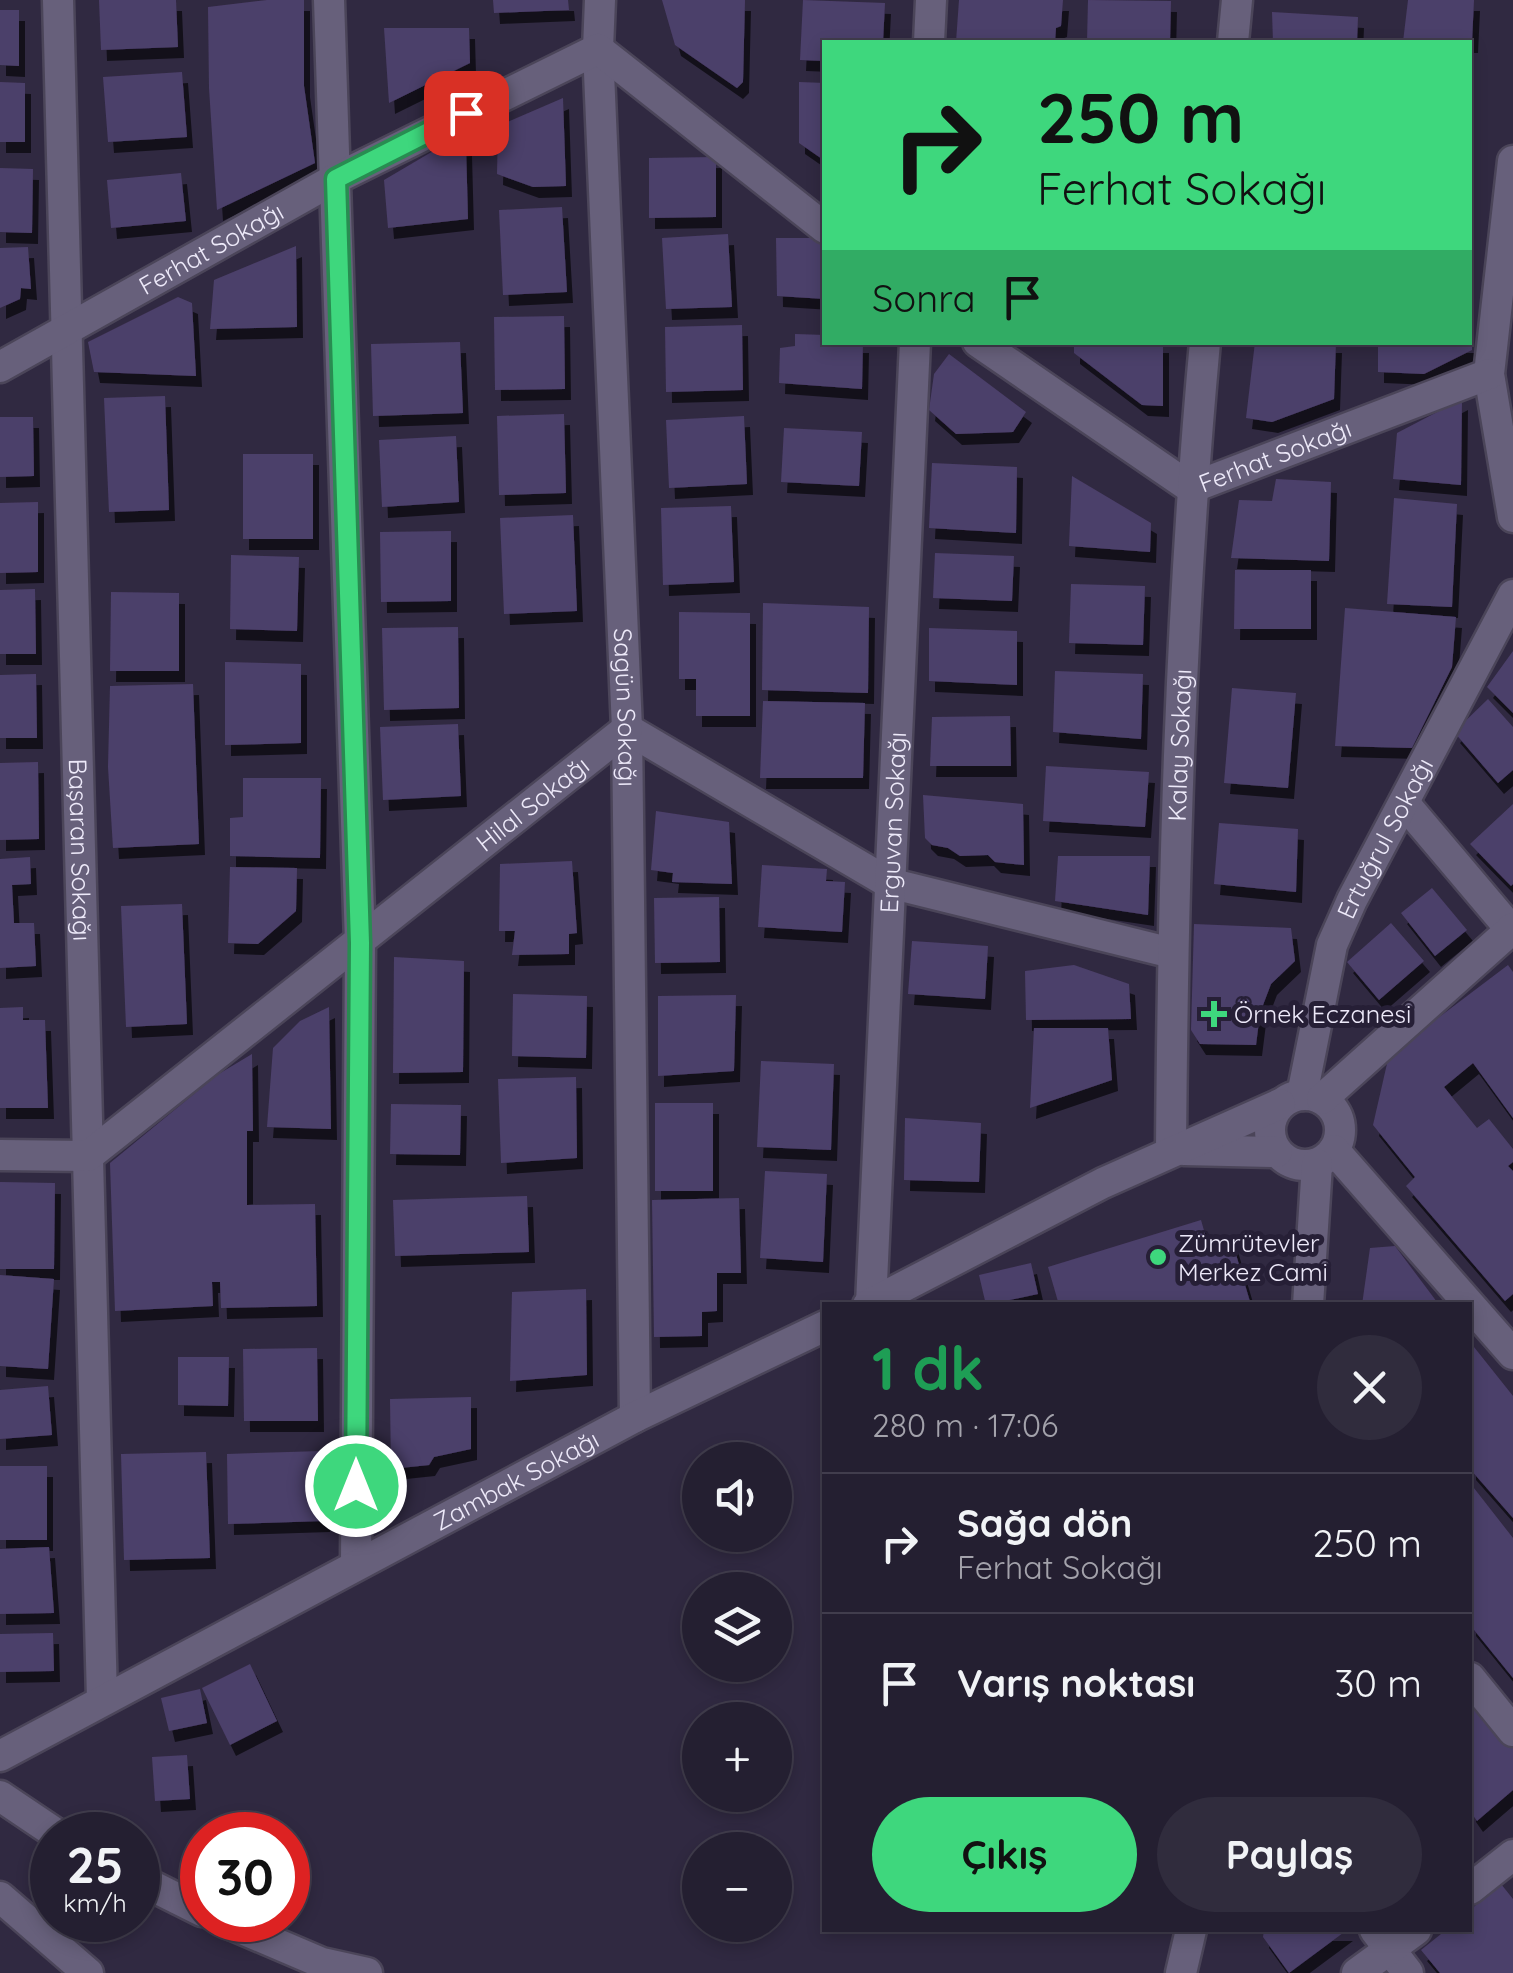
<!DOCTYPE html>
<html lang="tr">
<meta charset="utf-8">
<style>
:root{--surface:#241f31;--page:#302c3d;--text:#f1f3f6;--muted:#a3a2ab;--line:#413d4d;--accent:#3ed77d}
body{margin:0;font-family:Quicksand,sans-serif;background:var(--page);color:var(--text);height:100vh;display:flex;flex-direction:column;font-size:38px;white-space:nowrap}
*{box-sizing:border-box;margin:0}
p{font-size:32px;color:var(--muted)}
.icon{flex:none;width:55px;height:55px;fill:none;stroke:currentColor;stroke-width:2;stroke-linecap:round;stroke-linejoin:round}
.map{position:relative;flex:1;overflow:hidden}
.side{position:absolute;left:822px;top:1302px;width:650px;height:630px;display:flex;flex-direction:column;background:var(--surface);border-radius:0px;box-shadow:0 5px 15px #0003,0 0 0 2px var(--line)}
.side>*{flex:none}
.hud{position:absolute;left:822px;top:40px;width:650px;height:305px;border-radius:0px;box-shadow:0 5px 15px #0003,0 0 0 2px var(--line);background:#3ed77d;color:#111;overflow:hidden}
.tools{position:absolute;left:682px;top:1442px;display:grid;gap:20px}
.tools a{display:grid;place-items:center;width:110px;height:110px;border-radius:50%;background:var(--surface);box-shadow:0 5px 15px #0003,0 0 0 2px var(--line);font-size:50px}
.speed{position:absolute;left:30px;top:1812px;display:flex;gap:20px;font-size:50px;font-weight:700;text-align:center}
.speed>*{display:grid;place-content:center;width:130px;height:130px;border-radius:50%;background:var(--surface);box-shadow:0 5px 15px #0003,0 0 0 2px var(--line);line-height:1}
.speed small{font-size:25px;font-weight:400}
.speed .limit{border:15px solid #d22;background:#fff;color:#111}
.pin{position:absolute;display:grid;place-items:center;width:85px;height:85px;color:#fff;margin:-42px;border-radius:20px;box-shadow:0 5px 15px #0006}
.me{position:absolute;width:110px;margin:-55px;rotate:0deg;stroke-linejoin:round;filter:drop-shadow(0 0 8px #0008)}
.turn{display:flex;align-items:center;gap:35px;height:210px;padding:0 50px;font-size:45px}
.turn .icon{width:130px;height:130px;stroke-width:2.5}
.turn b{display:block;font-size:70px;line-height:85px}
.then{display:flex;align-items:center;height:95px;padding:0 50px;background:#0003;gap:20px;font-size:38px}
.round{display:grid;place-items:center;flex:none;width:105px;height:105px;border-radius:52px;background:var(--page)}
.headline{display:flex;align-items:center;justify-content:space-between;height:170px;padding:0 50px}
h1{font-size:60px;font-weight:800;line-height:75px;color:#1e9e55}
.button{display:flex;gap:20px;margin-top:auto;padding:20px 50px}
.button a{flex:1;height:115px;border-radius:60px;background:var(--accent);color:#111;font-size:40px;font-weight:800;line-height:115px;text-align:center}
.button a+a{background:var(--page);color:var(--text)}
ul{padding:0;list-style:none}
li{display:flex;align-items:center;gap:30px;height:140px;padding:0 50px;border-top:2px solid var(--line)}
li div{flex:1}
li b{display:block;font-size:38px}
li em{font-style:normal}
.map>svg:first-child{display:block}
.building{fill:#4c3f6a;filter:url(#shadow)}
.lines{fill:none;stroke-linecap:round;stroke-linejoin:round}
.minor-casing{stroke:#4b4559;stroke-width:35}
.minor{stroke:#67607b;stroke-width:30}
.route-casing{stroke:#288c51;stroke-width:25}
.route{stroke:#3ed77d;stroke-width:18}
.poi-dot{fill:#3ed77d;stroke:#261f36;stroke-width:4}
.labels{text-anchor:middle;stroke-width:10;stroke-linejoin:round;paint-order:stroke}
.street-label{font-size:25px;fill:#ede9f9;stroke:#261f36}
.poi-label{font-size:25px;fill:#ede9f9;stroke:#261f36;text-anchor:start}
</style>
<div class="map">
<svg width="1513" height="1973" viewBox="0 0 1513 1973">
<defs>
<filter id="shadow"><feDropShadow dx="6" dy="11" stdDeviation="0" flood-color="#0009"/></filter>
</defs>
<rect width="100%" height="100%" fill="#302941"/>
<path class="building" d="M99,0H176L178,47L101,50Z
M267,0H304V86L315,163L217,210L209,88L208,7Z
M493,0H568L569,10L494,13Z
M662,0H745L743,82L737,88L675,45Z
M803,0L885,3L883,42H825V61L800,60Z
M959,0H1063L1061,26L1056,28L1055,42H956Z
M1088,0L1171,1L1170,42H1087Z
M1408,0H1474L1472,42H1403Z
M0,10H19V66L0,65Z
M1272,12L1358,17L1357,42H1273Z
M384,28H469L470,63L389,103Z
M182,72L187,137L108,142L103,77Z
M0,82L25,83V142H0Z
M799,82L825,83V161L799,143Z
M563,98L566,186L533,187L497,174L498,126Z
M466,145L468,219L388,228L384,180L440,147Z
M716,157V217L649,218V158Z
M0,168L33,169L32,233L0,232Z
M181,173L186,221L111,228L107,180Z
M562,207L567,292L503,295L499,210Z
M728,234L732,307L666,309L662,238Z
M776,238H812L825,247V299L777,296Z
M296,246L297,327L210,329L214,280Z
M28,247L31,289L21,288L20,299L0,308V248Z
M178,297L192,303L196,376L94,372L88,342Z
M564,316L565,389L495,390L494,317Z
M742,325L743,390L666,392L665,327Z
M795,334L825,335V342H863L862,389L779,383L780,348L795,346Z
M460,342L463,413L373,416L371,344Z
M1074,342H1163V406L1142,405L1074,353Z
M1255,342H1336L1334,399L1272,422L1246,418Z
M1378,342H1472V350L1424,374L1378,372Z
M949,354L1026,412L1013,432L956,434L929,410L934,374Z
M165,396L169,510L109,512L104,398Z
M1462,399L1461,485L1393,479L1397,433Z
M564,414L566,493L499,495L497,416Z
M744,416L747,484L669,488L666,420Z
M0,417H33L34,476L0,477Z
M784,428L862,432L859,486L781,482Z
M456,436L459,502L382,507L379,440Z
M243,454H313V539H243Z
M932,463L1017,467L1016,533L929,528Z
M1072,476L1151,523L1150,552L1069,546Z
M1276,479L1331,482L1329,561L1231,558L1239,500L1272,501Z
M1394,498L1457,504L1452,607L1387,604Z
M38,502V572L0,573V503Z
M731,506L734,582L663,585L661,508Z
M573,515L577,611L504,614L500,518Z
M451,531V601L381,602L380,532Z
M935,553L1014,556L1012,601L933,598Z
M231,555L299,557L297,631L230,629Z
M1235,570H1311V629H1234Z
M1071,584L1145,586L1143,645L1069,643Z
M35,589L36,654H0V590Z
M111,592L179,593V671H110Z
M763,603L869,607L868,693L762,690Z
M1345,608L1456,617L1452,667L1412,748L1335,746Z
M679,612L750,613V716H696V679H679Z
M458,627L459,708L384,710L382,628Z
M929,628L1017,631V685L929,681Z
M1513,651V713L1487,687Z
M225,662L301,664V743L225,745Z
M1055,671L1143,674L1141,739L1053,732Z
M36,674L37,738H0V675Z
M193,684L199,844L113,848L108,767L110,686Z
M1232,688L1296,693L1288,788L1224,783Z
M1488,699L1513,727V770L1498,783L1454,732Z
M763,701L865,703L863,778H760Z
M1010,716L1011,766H930L932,717Z
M458,724L461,796L383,800L380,727Z
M38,762L39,839L0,840V763Z
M1046,766L1149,772L1145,827L1043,821Z
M243,778H321L320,858L230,856V818L243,817Z
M923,795L1023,804L1024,865L995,862L988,855L960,856L948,848L932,845L925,838Z
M1513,804V884L1511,886L1470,844Z
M656,811L729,822L732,884L672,882L673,873L651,870Z
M1219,823L1298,829L1296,892L1214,884Z
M1058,856H1150L1148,915L1055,901Z
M30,857L31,884L12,885L14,923H34L36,966L0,968V859Z
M572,861L577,933L569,934V954L512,955L515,931H499L500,864Z
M762,865L827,869L826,881L845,882L842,932L758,927Z
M230,867L297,868L296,911L258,944L228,943Z
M1432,888L1467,930L1435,956L1401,913Z
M719,897L720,962L655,963L654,898Z
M182,904L187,1024L126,1027L121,906Z
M1391,923L1424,961L1379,1000L1347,962Z
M1194,924L1291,928L1295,961L1271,984L1260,1013L1256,1045L1200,1044L1191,1030Z
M912,941L988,946L985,999L908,994Z
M394,957L464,961L463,1072L393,1073Z
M1074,965L1129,984L1131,1019L1026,1020L1025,971Z
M1508,965L1513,972V1118L1473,1063L1444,1087L1477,1128L1489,1119L1513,1149V1162L1508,1166L1513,1171V1294L1505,1301L1406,1186L1415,1177L1373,1125L1389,1055Z
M513,994L587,996L586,1058L512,1056Z
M736,995L734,1071L658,1076V996Z
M23,1007V1020H45L48,1108H0V1008Z
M329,1007L331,1129L267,1127L273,1048L300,1021Z
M1034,1028H1108L1112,1080L1030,1108Z
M252,1054L253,1131H247V1205L315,1204L317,1306L221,1308L220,1282H212L213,1306L115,1311L110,1163L217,1075Z
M761,1061L834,1064L831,1150L757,1147Z
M576,1077L577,1158L501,1163L498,1079Z
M655,1103H713V1191H655Z
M391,1104L461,1105L460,1155L390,1154Z
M905,1118L981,1123L979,1182L904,1180Z
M765,1171L827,1174L823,1262L760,1258Z
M0,1182L55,1183L54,1269H0Z
M527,1196L529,1252L395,1256L393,1200Z
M739,1198L741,1273H717V1311L702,1312V1336L654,1337L652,1200Z
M1201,1220L1209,1248L1232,1241L1251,1305H1059L1048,1267Z
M1395,1246L1434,1298L1439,1305H1362L1370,1248Z
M1031,1263L1038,1294L986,1305L979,1275Z
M0,1275L54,1279L48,1369L0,1366Z
M586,1289L587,1375L510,1381L512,1292Z
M1470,1342L1513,1396V1518L1470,1469Z
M317,1348L318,1421H244L243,1349Z
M178,1357H229L228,1406L178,1405Z
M48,1386L52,1435L0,1439V1390Z
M471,1397V1449L434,1457L429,1465L391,1469L390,1399Z
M322,1451L324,1521L228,1524L227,1454Z
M206,1452L210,1558L124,1560L121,1454Z
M0,1466H47V1540H0Z
M1470,1483L1513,1538V1678L1470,1625Z
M49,1547L54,1613L0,1614V1549Z
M53,1633L54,1671L0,1672V1634Z
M250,1664L277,1721L230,1745L202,1688Z
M200,1689L207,1723L169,1731L161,1698Z
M1470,1695L1513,1748V1790L1477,1821L1470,1811Z
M187,1755L190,1799L155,1801L152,1757Z
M1501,1884L1513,1899V1973H1440L1421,1950L1446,1930H1470V1910Z
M1264,1930H1347L1289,1973L1263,1937Z"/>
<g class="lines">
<defs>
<g id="minor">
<path id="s1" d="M58,0L102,1699"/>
<path d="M329,0L360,943L356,1564"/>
<path id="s2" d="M600,0L598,49L627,729L635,1417"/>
<path d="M929,42L931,0"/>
<path d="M1233,42L1237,0"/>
<path d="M1513,161L1489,374L1513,517"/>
<path id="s3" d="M978,342L1191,488L1489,374"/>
<path id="s4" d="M0,367L335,179L598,49L825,228"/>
<path d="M627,729L889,883L1172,953"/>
<path d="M1404,803L1513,932"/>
<circle cx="1305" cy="1130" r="35"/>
<path id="s5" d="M1302,1095L1332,945L1352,900L1513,595"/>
<path d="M1322,1099L1513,928"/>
<path id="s6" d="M1171,1150C1173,881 1180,611 1205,342"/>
<path d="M1184,1150L1277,1152"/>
<path d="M1334,1150L1513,1354"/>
<path id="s7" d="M0,1155L88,1156L627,729"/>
<path id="s8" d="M871,1304L915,342"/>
<path d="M868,1305L1103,1183L1280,1104"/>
<path d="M1308,1305L1317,1164"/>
<path d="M1470,1678L1513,1731"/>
<path id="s9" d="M0,1756L635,1417L825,1326"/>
<path d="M0,1796L58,1835"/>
<path d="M138,1879L202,1911"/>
<path d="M1470,1889L1513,1855"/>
<path d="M0,1897L88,1973"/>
<path d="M221,1920L322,1963L367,1973"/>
<path d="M1375,1930L1408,1973"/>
<path d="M1181,1973L1191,1930"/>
<path d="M1357,1973L1416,1930"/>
</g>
</defs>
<use href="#minor" class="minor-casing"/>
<use href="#minor" class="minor"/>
</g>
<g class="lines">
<defs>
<path id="route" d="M356,1486L360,943L336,179L466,113"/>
</defs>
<use href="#route" class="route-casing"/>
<use href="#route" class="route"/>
</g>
<g class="poi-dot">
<path d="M1209 999h10v10h10v10h-10v10h-10v-10h-10v-10h10z"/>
<circle cx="1158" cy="1257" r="10"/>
</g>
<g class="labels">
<g class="street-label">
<text dy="9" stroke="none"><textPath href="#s4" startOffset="242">Ferhat Sokağı</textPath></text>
<text dy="9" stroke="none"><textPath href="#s3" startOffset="348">Ferhat Sokağı</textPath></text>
<text dy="9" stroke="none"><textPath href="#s2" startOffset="708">Sagün Sokağı</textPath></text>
<text dy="9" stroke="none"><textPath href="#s6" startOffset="405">Kalay Sokağı</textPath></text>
<text dy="9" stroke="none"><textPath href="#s7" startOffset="655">Hilal Sokağı</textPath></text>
<text dy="9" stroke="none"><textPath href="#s8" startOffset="482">Erguvan Sokağı</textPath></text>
<text dy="9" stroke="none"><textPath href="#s5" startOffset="272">Ertuğrul Sokağı</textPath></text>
<text dy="9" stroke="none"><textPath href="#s1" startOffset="850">Başaran Sokağı</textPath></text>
<text dy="9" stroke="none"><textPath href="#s9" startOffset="585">Zambak Sokağı</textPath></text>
</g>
<g class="poi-label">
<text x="1234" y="1023">Örnek Eczanesi</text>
<text x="1178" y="1252">Zümrütevler<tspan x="1178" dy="29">Merkez Cami</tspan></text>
</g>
</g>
</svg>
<div class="tools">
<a><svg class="icon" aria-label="sound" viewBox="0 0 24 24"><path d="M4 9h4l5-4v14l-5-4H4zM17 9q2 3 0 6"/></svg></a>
<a><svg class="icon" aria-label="layers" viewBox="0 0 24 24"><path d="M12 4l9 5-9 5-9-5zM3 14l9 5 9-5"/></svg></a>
<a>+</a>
<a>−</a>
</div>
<div class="speed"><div>25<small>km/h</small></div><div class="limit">30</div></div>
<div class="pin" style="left:466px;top:113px;background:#d93025"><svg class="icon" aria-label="arrive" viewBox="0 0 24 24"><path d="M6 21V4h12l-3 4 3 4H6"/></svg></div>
<svg class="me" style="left:356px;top:1486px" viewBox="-20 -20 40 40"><circle r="17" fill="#3ed77d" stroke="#fff" stroke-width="3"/><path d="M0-11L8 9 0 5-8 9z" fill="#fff"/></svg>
<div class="hud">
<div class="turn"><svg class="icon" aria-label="right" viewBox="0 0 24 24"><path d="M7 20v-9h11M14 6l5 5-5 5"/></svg><div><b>250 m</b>Ferhat Sokağı</div></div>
<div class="then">Sonra<svg class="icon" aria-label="arrive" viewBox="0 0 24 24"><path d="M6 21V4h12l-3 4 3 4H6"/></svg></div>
</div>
<section class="side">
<div class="headline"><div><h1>1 dk</h1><p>280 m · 17:06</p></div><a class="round"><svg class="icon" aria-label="close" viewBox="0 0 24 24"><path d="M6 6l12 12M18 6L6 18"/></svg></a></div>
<ul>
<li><svg class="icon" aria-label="right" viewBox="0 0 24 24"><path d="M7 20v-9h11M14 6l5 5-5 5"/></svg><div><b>Sağa dön</b><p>Ferhat Sokağı</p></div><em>250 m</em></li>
<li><svg class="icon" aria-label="arrive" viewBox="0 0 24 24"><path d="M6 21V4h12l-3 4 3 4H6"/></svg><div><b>Varış noktası</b></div><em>30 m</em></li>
</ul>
<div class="button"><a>Çıkış</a><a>Paylaş</a></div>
</section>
</div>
